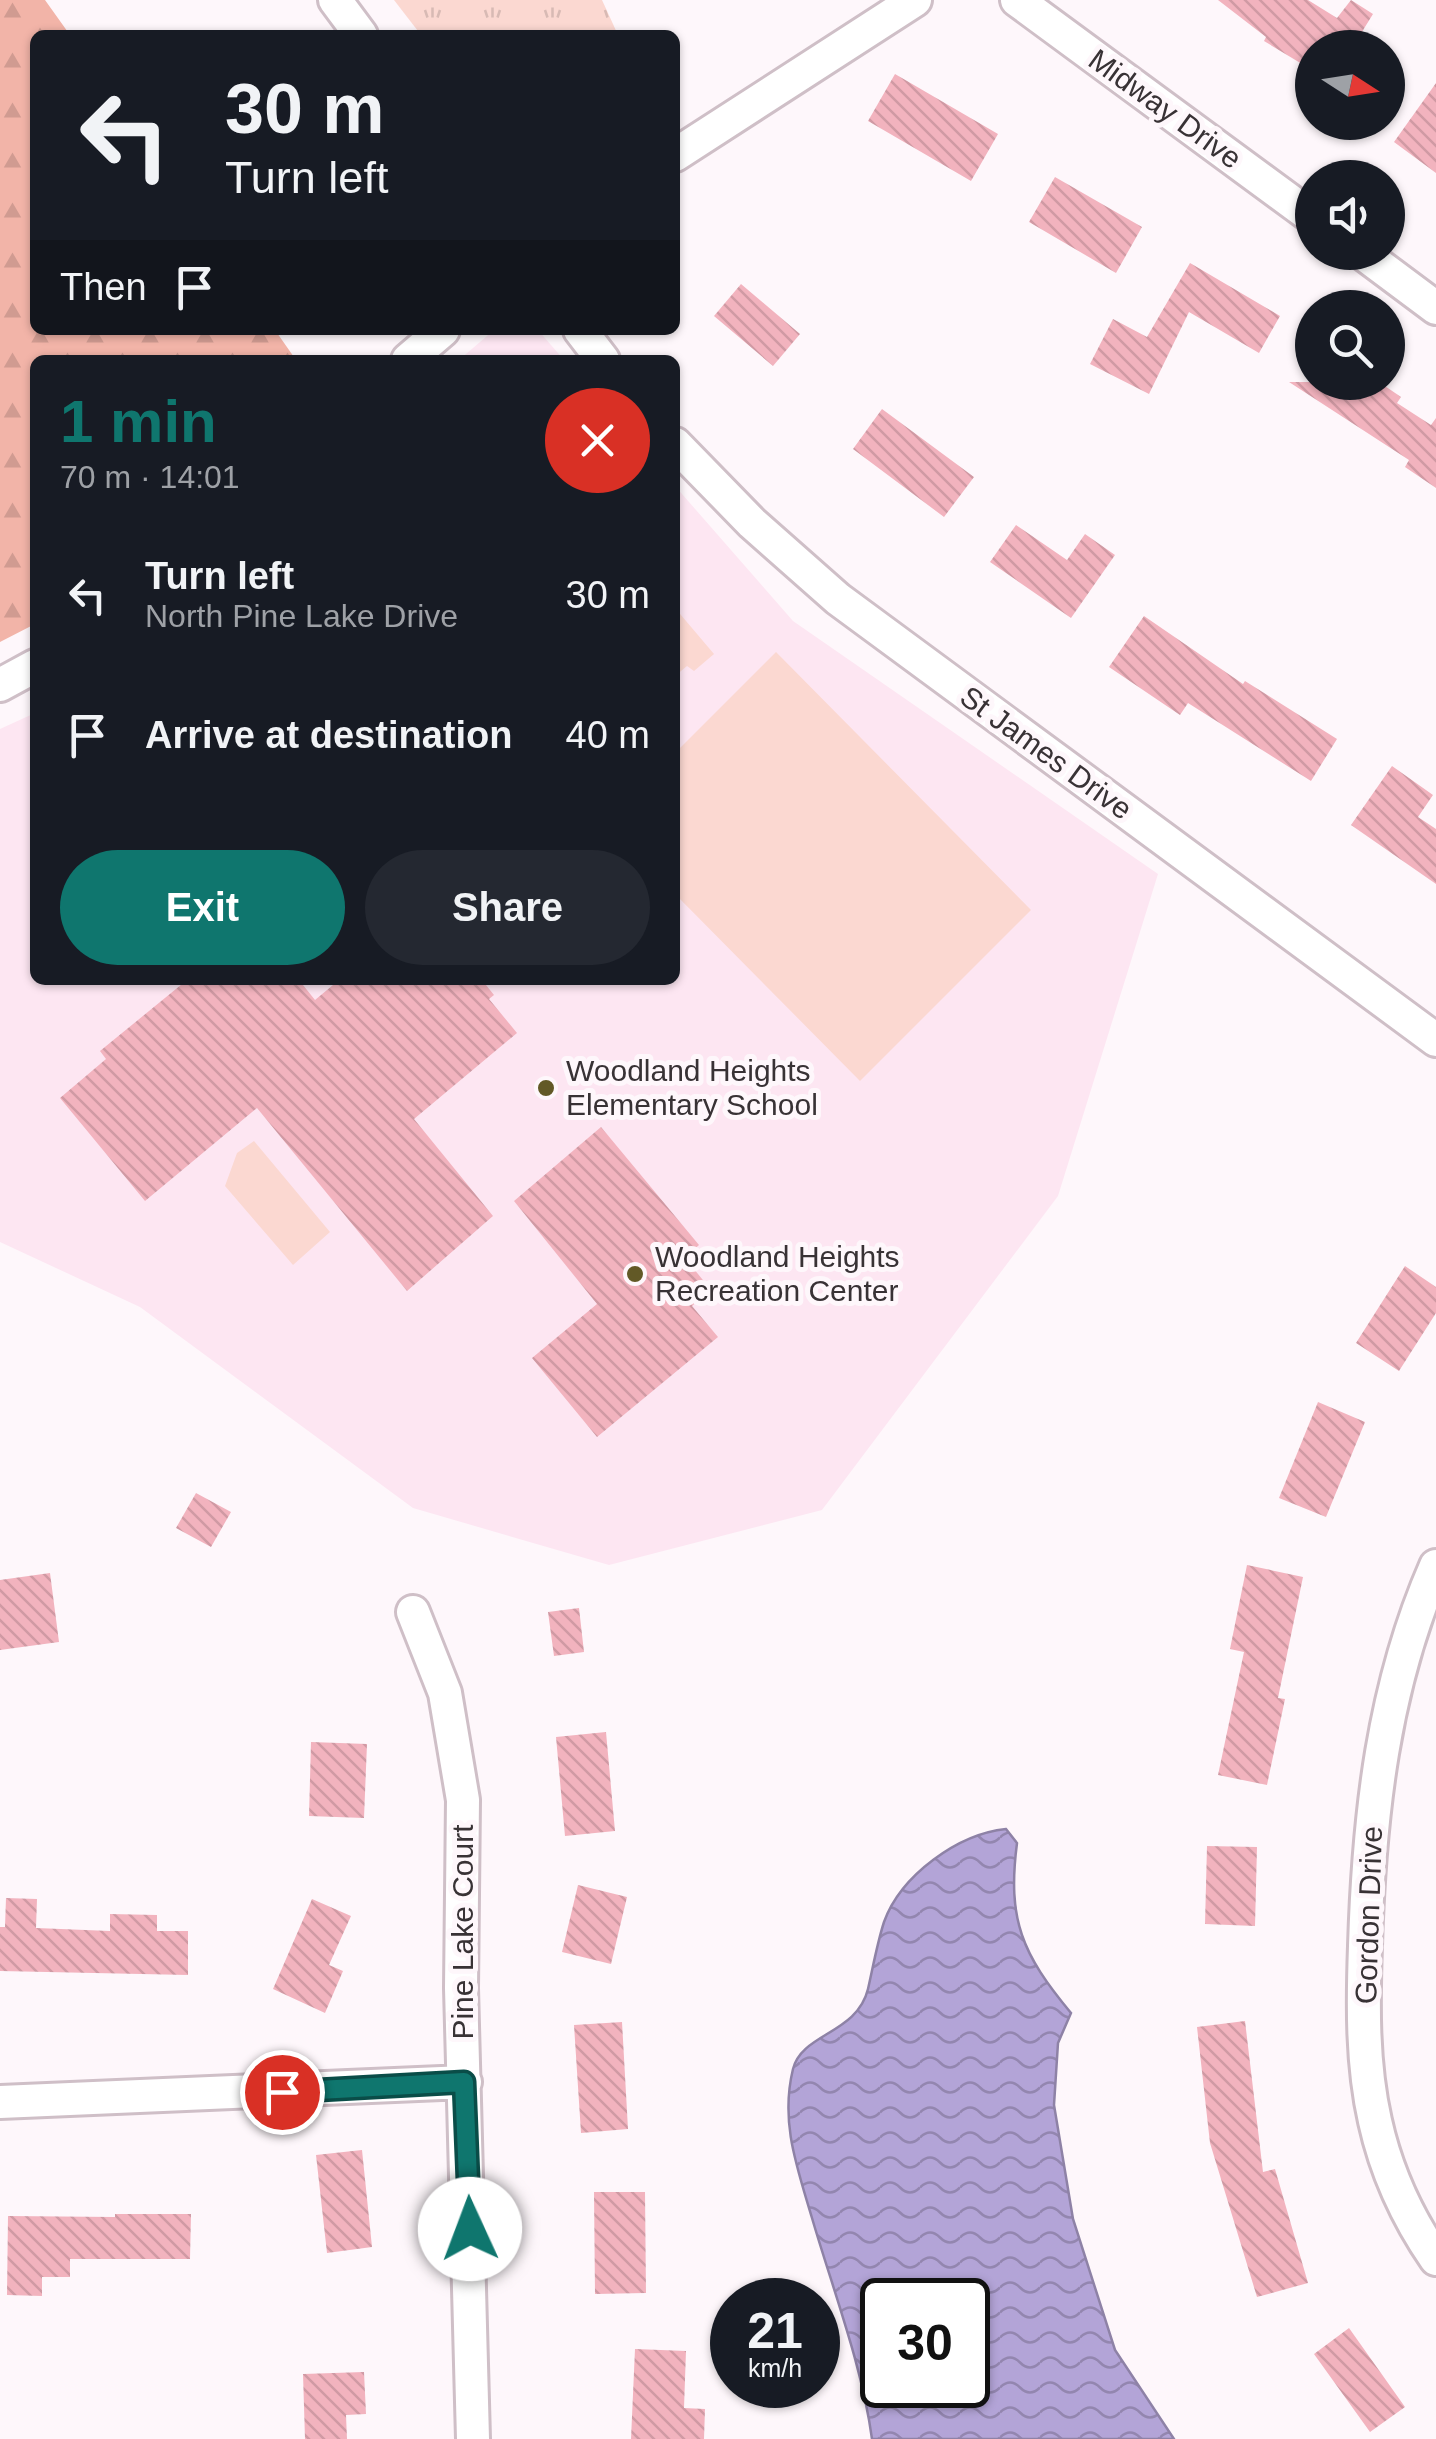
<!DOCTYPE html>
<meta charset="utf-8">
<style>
:root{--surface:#171b24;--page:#242831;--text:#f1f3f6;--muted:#9ea1a6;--accent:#0f766e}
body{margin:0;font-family:Arial,sans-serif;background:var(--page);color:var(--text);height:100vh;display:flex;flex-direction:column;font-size:38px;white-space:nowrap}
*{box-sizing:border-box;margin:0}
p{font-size:32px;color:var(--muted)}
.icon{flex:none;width:55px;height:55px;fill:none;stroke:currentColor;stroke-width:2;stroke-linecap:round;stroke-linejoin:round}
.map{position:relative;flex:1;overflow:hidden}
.drawer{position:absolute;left:30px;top:355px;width:650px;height:630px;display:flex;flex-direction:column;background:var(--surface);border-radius:15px;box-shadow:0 2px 8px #0004}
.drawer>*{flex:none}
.guide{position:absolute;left:30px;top:30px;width:650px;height:305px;border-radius:15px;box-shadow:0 2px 8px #0004;background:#171b24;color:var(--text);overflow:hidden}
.needle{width:65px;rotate:102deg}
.buttons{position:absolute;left:1295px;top:30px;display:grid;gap:20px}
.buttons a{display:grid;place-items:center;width:110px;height:110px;border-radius:50%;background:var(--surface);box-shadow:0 2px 8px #0004;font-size:50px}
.speed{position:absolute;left:710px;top:2278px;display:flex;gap:20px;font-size:50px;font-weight:700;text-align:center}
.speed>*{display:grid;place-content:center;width:130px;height:130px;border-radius:50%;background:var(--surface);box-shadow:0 2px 8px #0004;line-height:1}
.speed small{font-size:25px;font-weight:400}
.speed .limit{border:5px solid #111;border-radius:15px;background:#fff;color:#111}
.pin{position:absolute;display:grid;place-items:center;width:85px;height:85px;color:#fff;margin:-42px;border:5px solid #fff;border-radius:50%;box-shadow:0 2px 10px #0007}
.me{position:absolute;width:110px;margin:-55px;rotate:358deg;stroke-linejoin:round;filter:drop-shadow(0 0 8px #0008)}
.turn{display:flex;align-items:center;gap:35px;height:210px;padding:0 30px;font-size:45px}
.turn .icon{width:130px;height:130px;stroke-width:2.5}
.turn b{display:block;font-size:70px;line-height:85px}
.then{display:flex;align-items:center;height:95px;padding:0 30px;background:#0003;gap:20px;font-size:38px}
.round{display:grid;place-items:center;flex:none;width:105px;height:105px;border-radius:52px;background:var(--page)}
.headline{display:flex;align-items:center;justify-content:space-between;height:170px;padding:0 30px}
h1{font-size:60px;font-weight:700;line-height:75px;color:var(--accent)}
.primary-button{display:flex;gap:20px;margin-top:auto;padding:20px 30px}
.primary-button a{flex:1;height:115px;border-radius:60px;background:var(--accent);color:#fff;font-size:40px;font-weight:700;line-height:115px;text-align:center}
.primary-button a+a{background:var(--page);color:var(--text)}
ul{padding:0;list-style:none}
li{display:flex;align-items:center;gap:30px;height:140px;padding:0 30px}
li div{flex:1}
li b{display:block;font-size:38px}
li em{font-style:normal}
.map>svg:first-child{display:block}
.built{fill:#fde6f2}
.grass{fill:url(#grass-tufts)}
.forest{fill:url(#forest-firs)}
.park{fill:#fbd8d1}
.water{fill:url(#water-waves);stroke:#8e82a6;stroke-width:2.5;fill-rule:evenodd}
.building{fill:url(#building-back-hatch)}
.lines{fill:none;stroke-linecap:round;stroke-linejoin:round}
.minor-casing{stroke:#cfbfc7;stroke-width:38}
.minor{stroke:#fff;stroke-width:32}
.route-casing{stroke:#0a4d48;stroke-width:25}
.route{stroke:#0f766e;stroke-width:18}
.poi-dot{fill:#625926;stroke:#fef7fb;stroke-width:4}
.labels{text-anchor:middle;stroke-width:10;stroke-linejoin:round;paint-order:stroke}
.street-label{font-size:30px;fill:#383235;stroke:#fef7fb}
.poi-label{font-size:30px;fill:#383235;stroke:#fef7fb;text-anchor:start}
</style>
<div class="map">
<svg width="1436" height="2439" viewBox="0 0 1436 2439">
<defs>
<pattern id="grass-tufts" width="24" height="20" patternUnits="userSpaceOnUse" patternTransform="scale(2.5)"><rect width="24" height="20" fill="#fbd8d1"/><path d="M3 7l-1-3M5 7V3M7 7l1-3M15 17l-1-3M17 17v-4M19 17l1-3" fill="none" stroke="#d8bab4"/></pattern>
<pattern id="forest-firs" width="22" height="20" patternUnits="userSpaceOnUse" patternTransform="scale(2.5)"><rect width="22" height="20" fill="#f2b4a8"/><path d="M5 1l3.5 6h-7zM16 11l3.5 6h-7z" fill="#d09b91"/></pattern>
<pattern id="water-waves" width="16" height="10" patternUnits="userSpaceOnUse" patternTransform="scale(2.5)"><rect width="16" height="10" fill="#b3a4d7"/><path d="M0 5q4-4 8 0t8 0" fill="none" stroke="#9386af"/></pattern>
<pattern id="building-back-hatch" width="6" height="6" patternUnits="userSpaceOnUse" patternTransform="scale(2.5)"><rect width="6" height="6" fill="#f2b3be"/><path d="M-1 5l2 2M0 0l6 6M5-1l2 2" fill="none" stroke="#d09aa4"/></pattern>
</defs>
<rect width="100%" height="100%" fill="#fef7fb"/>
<path class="built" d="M494,330H538L564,360H459Z
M675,486L793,621L1158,874L1058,1196L822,1510L609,1565L413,1508L140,1307L0,1242V729L35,713V980H675Z"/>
<path class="grass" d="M394,0H602L618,35H421Z"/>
<path class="forest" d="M0,0H45L70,35H35V330H275L296,360H35V624L0,642Z"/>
<path class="park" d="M675,608L714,654L694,671L687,666L675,676Z
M776,652L1031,910L860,1081L675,894V753Z
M254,1141L330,1232L293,1265L225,1186L237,1153Z"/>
<path class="water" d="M1006,1829L1017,1843C1007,1920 1022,1954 1071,2013L1058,2043L1054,2105L1073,2219L1115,2350L1174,2439H872C862,2365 833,2290 812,2218C797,2167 780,2122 793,2069C802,2033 857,2034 868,1989C873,1967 877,1944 884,1922C901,1875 958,1834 1006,1829ZM882,2300H968V2385H882Z"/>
<path class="building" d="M1218,0H1308L1337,18L1351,0L1373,14L1352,48H1312V70L1264,41L1266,37Z
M895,74L998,134L971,181L868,121Z
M1436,83V173L1394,142Z
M1055,177L1142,227L1116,273L1029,222Z
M1190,263L1280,316L1259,353L1189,312L1149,394L1090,364L1113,319L1147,337Z
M741,284L800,334L773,366L714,316Z
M1289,382H1379L1401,397L1397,403L1431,425L1436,418V488L1405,467L1409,460Z
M882,409L974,477L944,517L853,449Z
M1016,525L1067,560L1085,534L1115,555L1071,618L990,562Z
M1144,616L1243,684L1245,681L1337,739L1311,781L1188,703L1180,715L1109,667Z
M1392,766L1433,795L1418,817L1436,829V884L1351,825Z
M187,980H299L315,1000L339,980H482L494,995L489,999L517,1033L414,1119L493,1216L407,1291L257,1108L145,1201L60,1098L106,1059L100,1051Z
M601,1127L699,1245L685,1258L711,1290L692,1306L718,1337L597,1437L532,1358L597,1304L514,1201Z
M1405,1266L1436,1287V1313L1399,1371L1356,1343Z
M1318,1402L1365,1422L1326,1517L1279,1498Z
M196,1493L231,1512L211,1547L176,1528Z
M1247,1565L1303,1577L1278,1698L1285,1699L1267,1785L1218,1775L1244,1652L1230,1649Z
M50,1573L59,1642L0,1650V1580Z
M579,1608L584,1652L554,1656L548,1612Z
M606,1732L615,1831L565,1836L556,1737Z
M311,1742L367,1744L364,1818L309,1816Z
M1207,1846L1257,1847L1255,1926L1205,1924Z
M578,1885L627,1897L611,1964L562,1952Z
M6,1898L37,1899L36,1928L110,1931V1914L157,1915V1931H188V1975L0,1971V1927H5Z
M312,1899L351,1916L329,1965L343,1971L325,2013L273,1989Z
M1245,2021L1263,2172L1275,2169L1308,2283L1257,2297L1210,2143L1197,2027Z
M622,2022L628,2129L581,2133L574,2025Z
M362,2150L372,2247L327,2253L316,2155Z
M594,2192H645L646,2293L595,2294Z
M115,2214H191L190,2259H70V2277H42V2296L7,2295L8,2216L115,2217Z
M1349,2328L1405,2407L1370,2432L1314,2354Z
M635,2349L686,2351L684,2408L705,2409L704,2439H631Z
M364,2372L366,2414L346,2415L347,2439H305L303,2374Z"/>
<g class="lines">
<defs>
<path id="minor" d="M335,0L361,35
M1017,0L1312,217
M675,155L915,0
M1361,252L1436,308
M580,330L603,360
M408,360L443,330
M675,444L752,523L838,599L1436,1040
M0,685L35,666
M1436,1566C1383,1687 1369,1815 1365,1946C1363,2003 1362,2064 1375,2121C1386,2171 1407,2217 1436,2259
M413,1612L445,1693L463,1800L461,1988L473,2439
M0,2102L465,2082"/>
</defs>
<use href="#minor" class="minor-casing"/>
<use href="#minor" class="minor"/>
</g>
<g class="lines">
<defs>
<path id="route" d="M282,2092L464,2082L470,2229"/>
</defs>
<use href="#route" class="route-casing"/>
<use href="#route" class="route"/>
</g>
<g class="poi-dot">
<circle cx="546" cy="1088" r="10"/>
<circle cx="635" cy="1274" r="10"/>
</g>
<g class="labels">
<g class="street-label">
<text transform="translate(1165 109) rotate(36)" y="10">Midway Drive</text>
<text transform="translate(1046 753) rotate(36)" y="10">St James Drive</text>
<text transform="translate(1369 1915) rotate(-88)" y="10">Gordon Drive</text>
<text transform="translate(463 1932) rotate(-90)" y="10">Pine Lake Court</text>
</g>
<g class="poi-label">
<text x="566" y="1081">Woodland Heights<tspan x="566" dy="34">Elementary School</tspan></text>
<text x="655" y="1267">Woodland Heights<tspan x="655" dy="34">Recreation Center</tspan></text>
</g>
</g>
</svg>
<div class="buttons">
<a><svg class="needle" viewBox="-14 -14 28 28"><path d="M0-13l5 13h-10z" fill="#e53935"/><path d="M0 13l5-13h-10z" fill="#9ea1a6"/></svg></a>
<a><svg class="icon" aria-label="sound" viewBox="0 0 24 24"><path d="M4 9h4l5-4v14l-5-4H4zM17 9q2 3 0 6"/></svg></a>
<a><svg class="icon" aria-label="search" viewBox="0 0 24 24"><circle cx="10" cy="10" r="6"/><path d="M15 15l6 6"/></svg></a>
</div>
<div class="speed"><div>21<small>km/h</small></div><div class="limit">30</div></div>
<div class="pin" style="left:282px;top:2092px;background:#d93025"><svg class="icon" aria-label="arrive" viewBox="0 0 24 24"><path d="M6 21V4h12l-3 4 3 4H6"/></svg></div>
<svg class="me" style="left:470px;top:2229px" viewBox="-20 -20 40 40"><circle r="19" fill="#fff"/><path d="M0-13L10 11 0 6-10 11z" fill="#0f766e"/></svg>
<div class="guide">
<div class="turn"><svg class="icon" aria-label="left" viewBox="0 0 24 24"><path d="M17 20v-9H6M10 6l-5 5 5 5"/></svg><div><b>30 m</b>Turn left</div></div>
<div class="then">Then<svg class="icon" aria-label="arrive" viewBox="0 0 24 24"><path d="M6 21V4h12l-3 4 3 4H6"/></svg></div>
</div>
<section class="drawer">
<div class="headline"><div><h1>1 min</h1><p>70 m · 14:01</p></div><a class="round" style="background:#d93025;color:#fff"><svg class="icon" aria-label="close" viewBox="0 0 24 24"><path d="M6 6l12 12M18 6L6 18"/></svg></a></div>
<ul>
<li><svg class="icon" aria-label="left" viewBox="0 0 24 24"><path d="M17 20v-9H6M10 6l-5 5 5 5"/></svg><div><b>Turn left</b><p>North Pine Lake Drive</p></div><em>30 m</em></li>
<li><svg class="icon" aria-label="arrive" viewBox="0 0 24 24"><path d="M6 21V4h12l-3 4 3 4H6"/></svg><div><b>Arrive at destination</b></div><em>40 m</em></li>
</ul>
<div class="primary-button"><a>Exit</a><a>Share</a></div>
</section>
</div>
